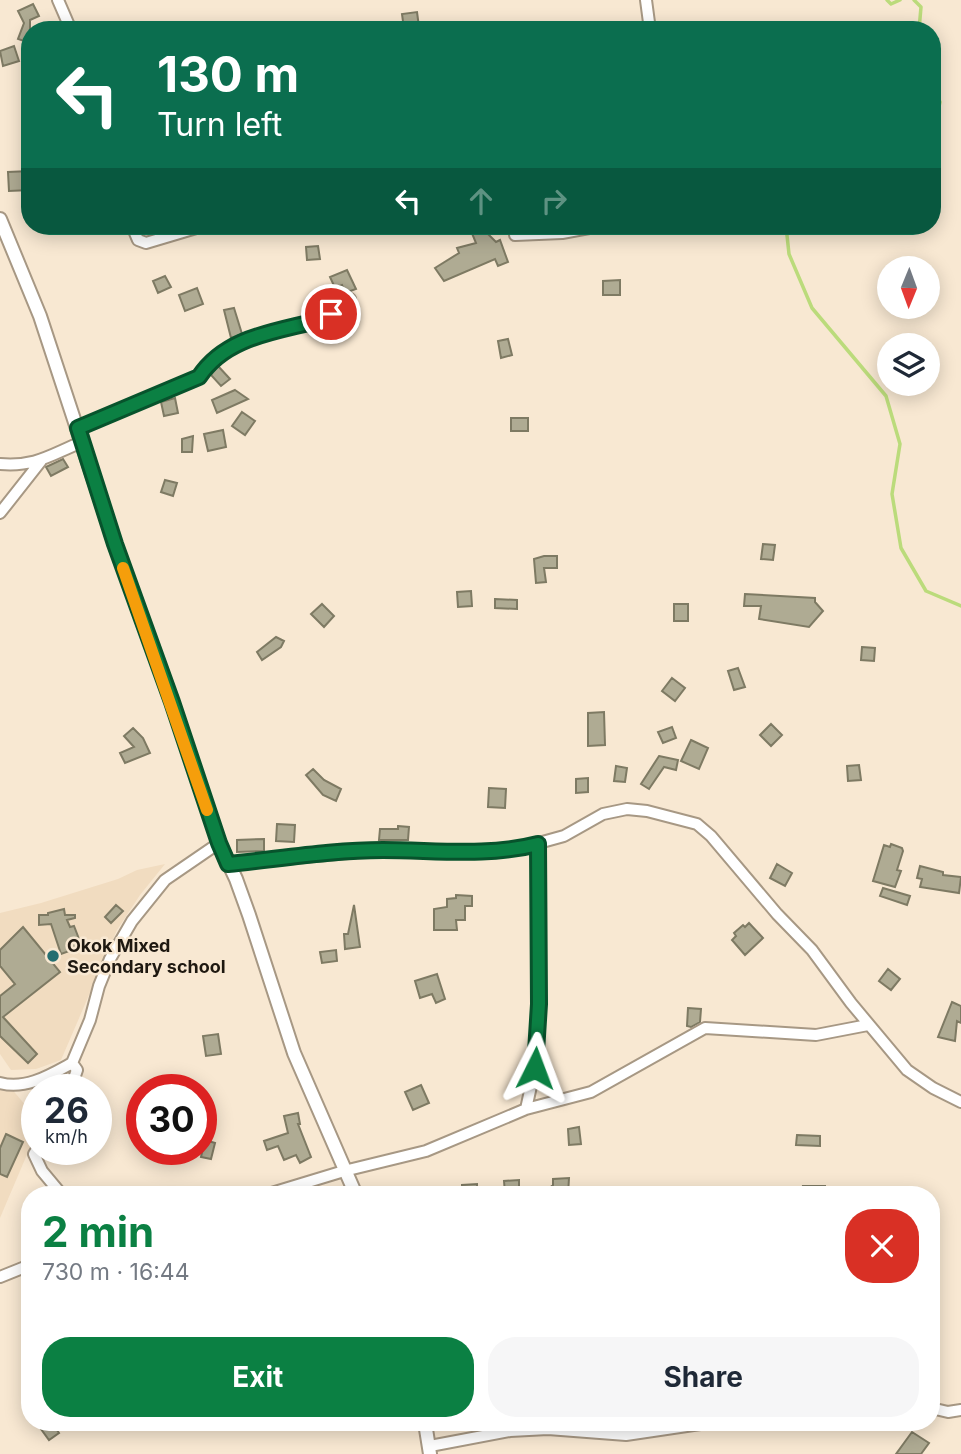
<!DOCTYPE html>
<meta charset="utf-8">
<style>
:root{--surface:#fff;--page:#f6f6f7;--text:#1f2937;--muted:#747a83;--accent:#0b8043}
body{margin:0;font-family:Inter,sans-serif;background:var(--page);color:var(--text);height:100vh;display:flex;flex-direction:column;font-size:26px;white-space:nowrap}
*{box-sizing:border-box;margin:0}
p{font-size:23px;color:var(--muted)}
.icon{flex:none;width:38px;height:38px;fill:none;stroke:currentColor;stroke-width:2;stroke-linecap:round;stroke-linejoin:round}
.map{position:relative;flex:1;overflow:hidden}
.sheet{position:absolute;left:21px;top:1186px;width:919px;height:245px;display:flex;flex-direction:column;background:var(--surface);border-radius:28px;box-shadow:0 4px 18px #0003}
.sheet>*{flex:none}
.hud{position:absolute;left:21px;top:21px;width:920px;height:214px;border-radius:28px;box-shadow:0 4px 18px #0003;background:#0b6e4f;color:#fff;overflow:hidden}
.needle{width:46px;rotate:181deg}
.tools{position:absolute;left:877px;top:256px;display:grid;gap:14px}
.tools a{display:grid;place-items:center;width:63px;height:63px;border-radius:50%;background:var(--surface);box-shadow:0 4px 18px #0003;font-size:35px}
.speed{position:absolute;left:21px;top:1074px;display:flex;gap:14px;font-size:35px;font-weight:700;text-align:center}
.speed>*{display:grid;place-content:center;width:91px;height:91px;border-radius:50%;background:var(--surface);box-shadow:0 4px 18px #0003;line-height:1}
.speed small{font-size:18px;font-weight:400}
.speed .limit{border:10px solid #d22;background:#fff;color:#111}
.pin{position:absolute;display:grid;place-items:center;width:60px;height:60px;color:#fff;margin:-30px;border:4px solid #fff;border-radius:50%;box-shadow:0 2px 7px #0007}
.me{position:absolute;width:77px;margin:-38px;rotate:3deg;stroke-linejoin:round;filter:drop-shadow(0 0 5px #0008)}
.turn{display:flex;align-items:center;gap:24px;height:147px;padding:0 21px;font-size:32px}
.turn .icon{width:91px;height:91px;stroke-width:2.5}
.turn b{display:block;font-size:49px;line-height:60px}
.lanes{display:flex;align-items:center;height:66px;padding:0 21px;background:#0003;justify-content:center;gap:35px;direction:ltr}
.lanes .off{opacity:.35}
.round{display:grid;place-items:center;flex:none;width:74px;height:74px;border-radius:28px;background:var(--page)}
.head{display:flex;align-items:center;justify-content:space-between;height:119px;padding:0 21px}
h1{font-size:42px;font-weight:700;line-height:52px;color:var(--accent)}
.button{display:flex;gap:14px;margin-top:auto;padding:14px 21px}
.button a{flex:1;height:80px;border-radius:28px;background:var(--accent);color:#fff;font-size:28px;font-weight:700;line-height:80px;text-align:center}
.button a+a{background:var(--page);color:var(--text)}
.map>svg:first-child{display:block}
.built{fill:#f1dcc0}
.lines{fill:none;stroke-linecap:round;stroke-linejoin:round}
.stream{stroke:#bbdb7b;stroke-width:3.5}
.building{fill:#afab93;stroke:#7e7a63;stroke-width:2}
.minor-casing{stroke:#a79884;stroke-width:14}
.tertiary-casing{stroke:#a79884;stroke-width:16}
.minor{stroke:#fff;stroke-width:10}
.tertiary{stroke:#fff;stroke-width:12}
.route-casing{stroke:#07532c;stroke-width:18}
.route{stroke:#0b8043;stroke-width:12}
.slow{stroke:#f59e0b;stroke-width:12}
.poi-dot{fill:#236e70;stroke:#f8e8d2;stroke-width:2.5}
.labels{text-anchor:middle;stroke-width:5;stroke-linejoin:round;paint-order:stroke}
.poi-label{font-size:18px;font-weight:bold;fill:#1e1810;stroke:#f8e8d2;text-anchor:start}
</style>
<div class="map">
<svg width="961" height="1454" viewBox="0 0 961 1454">
<rect width="100%" height="100%" fill="#f8e8d2"/>
<path class="built" d="M165,864L140,895L117,930L61,1060L36,1069L11,1070L0,1054V913L41,903L118,879L137,870Z
M0,1075L37,1119V1131L0,1218Z"/>
<g class="lines">
<path class="stream" d="M887,0L891,4L900,0
M914,0L921,7L919,30
M933,87L940,102L933,133
M786,226L789,254L812,308L886,396L900,444L892,494L901,548L926,591L961,606"/>
</g>
<path class="building" d="M33,4L39,16L30,20V43L18,39L24,23L18,11Z
M417,12L419,27L404,29L402,14Z
M14,46L19,61L3,66L0,51Z
M30,171V190L9,191L8,172Z
M469,226H480L496,242L500,240L508,262L498,266L495,259L444,281L435,268L459,253L457,248L476,243Z
M318,246L320,259L307,260L306,247Z
M347,270L356,289L345,293L342,285L335,288L330,277Z
M165,276L171,287L158,293L153,281Z
M620,280V295H603V281Z
M197,288L203,304L185,311L179,295Z
M234,308L242,334L231,338L224,310Z
M508,339L512,355L501,358L498,341Z
M218,366L230,379L221,386L211,375Z
M235,390L248,399L217,413L212,400Z
M175,398L178,413L164,416L161,402Z
M242,412L255,421L245,435L232,426Z
M511,418H528V431H511Z
M223,430L226,447L208,451L204,434Z
M193,436L192,452H182V439Z
M63,459L68,467L51,476L46,467Z
M165,480L177,483L173,496L161,492Z
M763,544L775,545L773,560L761,559Z
M544,556H557V568H544L546,582L536,583L534,559Z
M471,591L472,606L458,607L457,592Z
M745,594L815,598V602L823,611L809,627L759,619L761,606H744Z
M495,599L517,600V609L495,608Z
M322,604L334,616L324,627L311,614Z
M674,604H688V621H674Z
M276,637L284,641L281,647L262,660L257,652Z
M862,647L875,648L874,661L861,660Z
M738,668L745,687L734,690L728,671Z
M672,678L685,688L675,701L662,691Z
M604,712L605,745L588,746V713Z
M771,724L782,735L771,746L760,735Z
M672,727L676,738L663,743L658,732Z
M133,728L143,738L150,753L125,763L120,753L134,747L124,736Z
M691,740L708,748L699,769L681,761Z
M659,756L678,760L676,770L664,767L649,789L641,784Z
M859,765L861,780L848,781L847,766Z
M616,766L627,768L625,782L614,781Z
M313,769L324,780L341,789L336,801L323,795L306,775Z
M588,778V792L576,793V779Z
M489,788L506,789L505,808L488,807Z
M277,824L295,825L294,842L276,841Z
M398,826L409,827L408,840H379L380,829H398Z
M264,839V851L237,852V840Z
M891,844L902,848L903,851L897,870L901,871L895,887L873,881L884,845L890,847Z
M777,864L792,873L785,886L770,878Z
M920,866L943,872V875L961,877L959,893L920,887L922,879L917,878Z
M883,888L910,896L907,905L880,896Z
M456,895L472,896V906H465V920H456L457,930H434V909L447,907V899L456,898Z
M116,905L123,911L111,923L105,917Z
M354,905L360,947L345,949L344,934H348Z
M64,909L65,915H75V918L67,920L70,927L74,926L79,939L75,940L78,948L61,954L51,924L39,925V915H48V913Z
M749,923L763,938L745,955L732,940L736,936L734,933L743,925L745,927Z
M23,927L60,972L3,1017L37,1054L28,1063L0,1036V996L15,984L0,966V950Z
M336,950L337,961L322,963L320,952Z
M888,969L900,979L891,990L879,981Z
M437,974L445,999L436,1003L432,994L420,998L415,981Z
M952,1002L961,1006V1023L957,1021L955,1041L938,1037Z
M688,1008L701,1009L700,1022L691,1027L687,1026Z
M218,1034L221,1054L206,1056L203,1036Z
M421,1085L429,1103L413,1110L405,1092Z
M298,1113L300,1124H298L311,1157L300,1163L296,1155L284,1160L278,1146L267,1150L264,1141L288,1133L284,1116Z
M579,1127L581,1144L569,1145L568,1129Z
M6,1134L23,1142L7,1177L0,1174V1148Z
M797,1135L820,1136V1146L796,1145Z
M205,1140L215,1143L211,1159L201,1157Z
M569,1178L568,1195H541L553,1185V1179Z
M519,1180V1192L505,1193L504,1181Z
M477,1184V1195H462V1185Z
M803,1186H825V1195H804Z
M52,1423L59,1433L49,1440L41,1429Z
M912,1432L929,1443L921,1454H896Z"/>
<g class="lines">
<defs>
<path id="minor" d="M58,0L71,30
M646,0L650,30
M132,226L138,240L146,243L203,226
M515,235L562,233L600,226
M78,428L199,377C227,333 273,336 318,320C330,316 340,307 350,299
M0,464C36,467 50,455 82,442
M0,513L41,461
M228,864L381,850L447,852L517,849L564,836L603,814L627,809L647,811L697,824L711,836L777,914L812,950L851,1003L907,1070L933,1088L961,1102
M0,1083C26,1090 50,1075 72,1063
M70,1090L77,1070L72,1063L90,1020L99,986L110,959L132,921L165,880L219,843
M526,1109L535,1068L539,1004L538,843
M37,1149L34,1154L42,1171L62,1195
M265,1195L344,1171L426,1151L526,1109L591,1092L705,1028L816,1035L868,1025
M0,1277L30,1265
M931,1408L948,1412L961,1410
M430,1446L510,1431L548,1429L626,1435L707,1423"/>
<path id="tertiary" d="M0,219L40,316L115,544L172,702L219,843L236,879L249,915L294,1053L356,1195
M425,1423L430,1454"/>
</defs>
<use href="#minor" class="minor-casing"/>
<use href="#tertiary" class="tertiary-casing"/>
<use href="#minor" class="minor"/>
<use href="#tertiary" class="tertiary"/>
</g>
<g class="lines">
<defs>
<path id="route" d="M331,314L320,320C276,332 226,336 199,377L78,428L115,544L172,702L219,843L228,864C279,859 332,850 383,850C435,850 488,857 538,844L539,1004L535,1068"/>
</defs>
<use href="#route" class="route-casing"/>
<use href="#route" class="route"/>
<path class="slow" d="M123,568L207,810"/>
</g>
<circle class="poi-dot" cx="53" cy="956" r="7"/>
<g class="labels">
<g class="poi-label">
<text x="67" y="952">Okok Mixed<tspan x="67" dy="21">Secondary school</tspan></text>
</g>
</g>
</svg>
<div class="tools">
<a><svg class="needle" viewBox="-14 -14 28 28"><path d="M0-13l5 13h-10z" fill="#e53935"/><path d="M0 13l5-13h-10z" fill="#747a83"/></svg></a>
<a><svg class="icon" aria-label="layers" viewBox="0 0 24 24"><path d="M12 4l9 5-9 5-9-5zM3 14l9 5 9-5"/></svg></a>
</div>
<div class="speed"><div>26<small>km/h</small></div><div class="limit">30</div></div>
<div class="pin" style="left:331px;top:314px;background:#d93025"><svg class="icon" aria-label="arrive" viewBox="0 0 24 24"><path d="M6 21V4h12l-3 4 3 4H6"/></svg></div>
<svg class="me" style="left:535px;top:1068px" viewBox="-20 -20 40 40"><path d="M0-17L14 15 0 8-14 15z" fill="#0b8043" stroke="#fff" stroke-width="4"/></svg>
<div class="hud">
<div class="turn"><svg class="icon" aria-label="left" viewBox="0 0 24 24"><path d="M17 20v-9H6M10 6l-5 5 5 5"/></svg><div><b>130 m</b>Turn left</div></div>
<div class="lanes"><svg class="icon" aria-label="left" viewBox="0 0 24 24"><path d="M17 20v-9H6M10 6l-5 5 5 5"/></svg><svg class="icon off" aria-label="ahead" viewBox="0 0 24 24"><path d="M12 20V5M6 11l6-6 6 6"/></svg><svg class="icon off" aria-label="right" viewBox="0 0 24 24"><path d="M7 20v-9h11M14 6l5 5-5 5"/></svg></div>
</div>
<section class="sheet">
<div class="head"><div><h1>2 min</h1><p>730 m · 16:44</p></div><a class="round" style="background:#d93025;color:#fff"><svg class="icon" aria-label="close" viewBox="0 0 24 24"><path d="M6 6l12 12M18 6L6 18"/></svg></a></div>
<div class="button"><a>Exit</a><a>Share</a></div>
</section>
</div>
